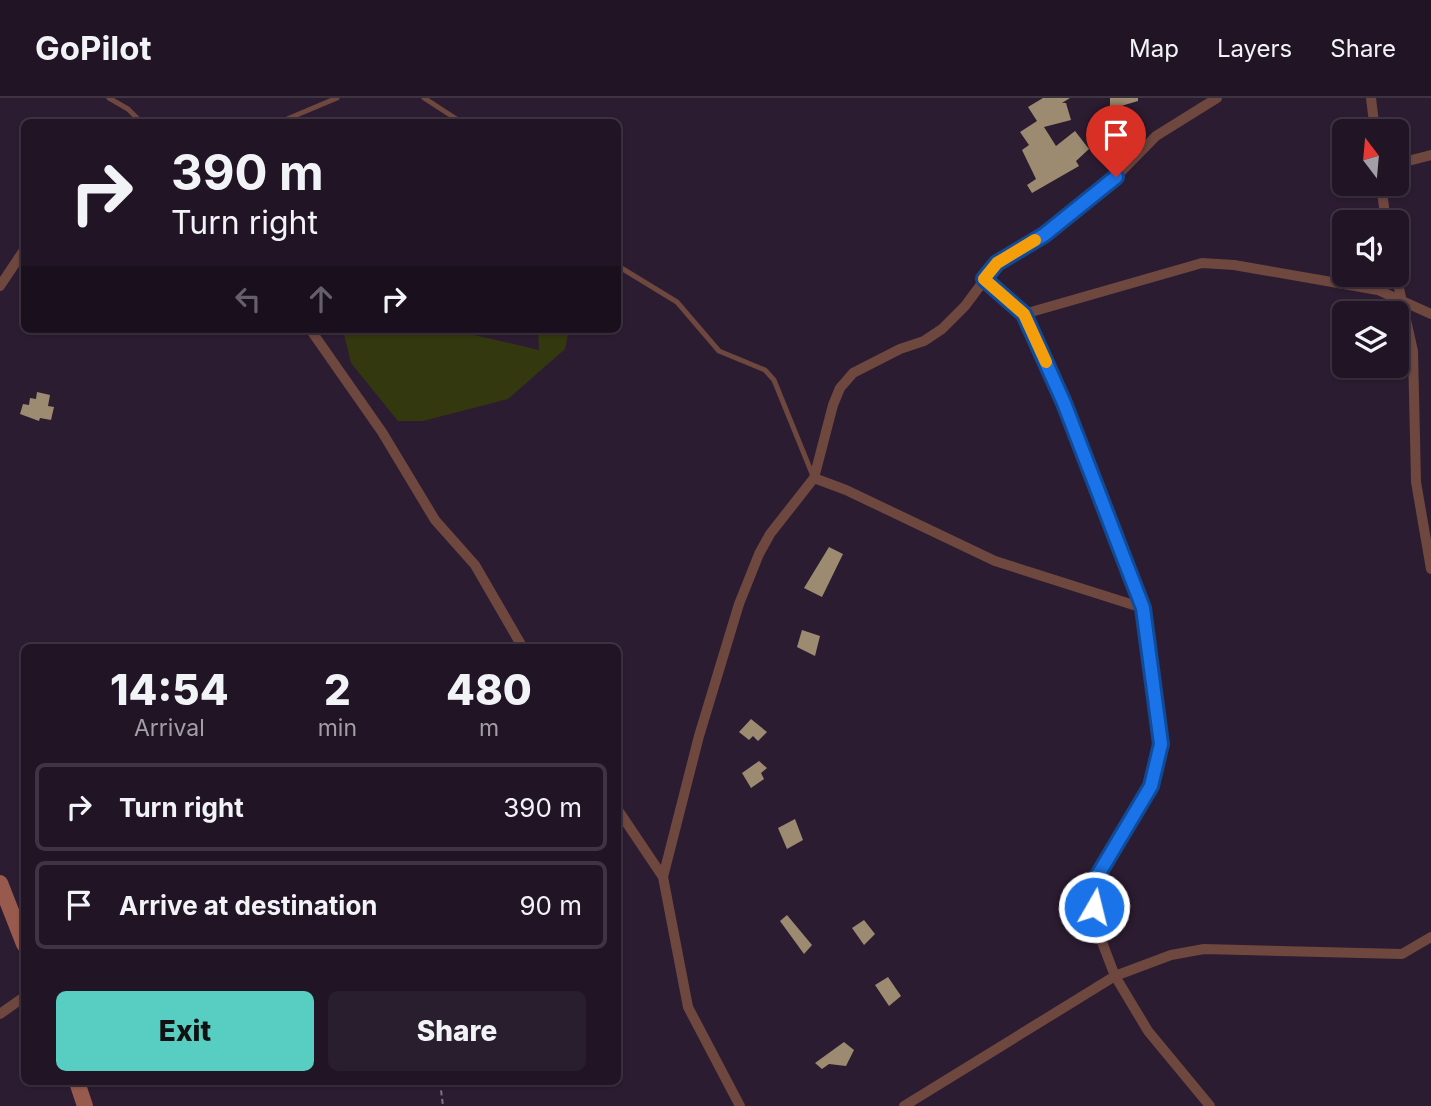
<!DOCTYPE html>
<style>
:root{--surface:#211525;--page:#291e2d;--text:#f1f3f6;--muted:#a29fa7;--line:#3e3442;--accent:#57cec1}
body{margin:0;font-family:Inter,sans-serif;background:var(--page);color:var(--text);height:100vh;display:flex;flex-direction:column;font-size:26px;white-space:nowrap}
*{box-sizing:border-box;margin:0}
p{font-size:23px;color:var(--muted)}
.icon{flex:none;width:38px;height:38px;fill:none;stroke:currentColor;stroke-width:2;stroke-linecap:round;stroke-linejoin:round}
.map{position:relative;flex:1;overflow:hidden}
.details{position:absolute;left:21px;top:546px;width:600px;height:441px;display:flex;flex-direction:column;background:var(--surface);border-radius:10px;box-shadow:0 2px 5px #0004,0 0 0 2px var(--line)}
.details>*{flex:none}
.guide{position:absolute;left:21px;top:21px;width:600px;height:214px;border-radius:10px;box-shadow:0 2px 5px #0004,0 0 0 2px var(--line);background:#211525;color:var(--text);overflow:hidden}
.needle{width:46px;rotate:344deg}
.controls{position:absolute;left:1332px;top:21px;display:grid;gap:14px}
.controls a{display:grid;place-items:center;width:77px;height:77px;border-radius:10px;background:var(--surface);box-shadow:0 2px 5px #0004,0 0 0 2px var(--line);font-size:35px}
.pin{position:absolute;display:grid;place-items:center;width:60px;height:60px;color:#fff;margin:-72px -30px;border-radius:50% 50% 50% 0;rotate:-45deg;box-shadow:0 0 7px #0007}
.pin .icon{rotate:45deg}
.me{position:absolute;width:77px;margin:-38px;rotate:8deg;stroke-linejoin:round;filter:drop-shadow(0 0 5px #0008)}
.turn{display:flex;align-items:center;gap:24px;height:147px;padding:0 35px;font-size:32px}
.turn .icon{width:91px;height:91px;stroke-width:2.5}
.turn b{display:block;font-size:49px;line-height:60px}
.lanes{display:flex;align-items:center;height:66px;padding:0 35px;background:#0003;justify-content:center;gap:35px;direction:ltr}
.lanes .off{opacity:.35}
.eta{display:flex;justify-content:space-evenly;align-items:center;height:119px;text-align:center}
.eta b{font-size:42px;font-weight:800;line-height:49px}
.action{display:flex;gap:14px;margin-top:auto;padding:14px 35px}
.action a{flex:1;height:80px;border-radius:10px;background:var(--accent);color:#111;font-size:28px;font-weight:800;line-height:80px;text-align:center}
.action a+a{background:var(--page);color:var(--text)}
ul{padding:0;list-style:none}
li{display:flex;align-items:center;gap:21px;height:88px;margin:0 14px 10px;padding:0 21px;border:4px solid var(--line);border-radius:10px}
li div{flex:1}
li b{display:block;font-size:26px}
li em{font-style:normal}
header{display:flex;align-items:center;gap:42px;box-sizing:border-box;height:98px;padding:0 35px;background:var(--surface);border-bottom:2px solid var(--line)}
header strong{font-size:33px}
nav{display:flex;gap:38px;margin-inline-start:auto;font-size:24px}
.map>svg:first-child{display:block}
.green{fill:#34380e}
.building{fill:#9c8b70}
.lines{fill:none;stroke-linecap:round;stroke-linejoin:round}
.path{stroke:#807284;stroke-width:2;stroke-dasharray:5 3.5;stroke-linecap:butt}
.lane{stroke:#6e473f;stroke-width:5}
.street{stroke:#6e473f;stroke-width:10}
.secondary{stroke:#985a4d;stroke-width:16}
.route-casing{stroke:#114b97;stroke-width:18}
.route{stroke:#1a73e8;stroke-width:12}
.slow{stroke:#f59e0b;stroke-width:12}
</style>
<header>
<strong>GoPilot</strong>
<nav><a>Map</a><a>Layers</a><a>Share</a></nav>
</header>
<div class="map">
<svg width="1431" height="1008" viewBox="0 0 1431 1008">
<rect width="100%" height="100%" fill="#2c1c31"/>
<path class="green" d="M335,231H448L539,252L538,231H569L565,251L508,301L423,323H398L351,265L344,236Z"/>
<path class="building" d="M1043,0H1070L1062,5H1066L1071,22L1044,29L1056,48L1075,33L1089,51L1076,63L1079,68L1032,95L1027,87L1036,81L1022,52L1029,47L1020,34L1037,23L1028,9Z
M1110,0H1138V3L1121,8V16H1117V38H1105L1104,12L1110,8Z
M37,294L50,297L48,308L54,309L51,322L40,320L39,323L20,316L23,306L29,307L30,300L36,301Z
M829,449L843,456L822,499L804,490Z
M802,532L820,538L815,558L797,549Z
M751,621L767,634L758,643L753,638L749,642L739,634Z
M759,663L767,670L761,675L764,681L751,690L742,675Z
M795,721L803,742L787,751L778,730Z
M787,817L812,847L804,856L780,823Z
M864,822L875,836L864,847L852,830Z
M888,879L901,898L889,908L875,887Z
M844,944L854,952L846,968L829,966L822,971L815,965Z"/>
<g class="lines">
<path class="path" d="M440,984L443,1008"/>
<path class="lane" d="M109,0L128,11L141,24
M424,0L461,24
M280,24L337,0
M618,168L677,204L719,253L765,272L774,282L813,378"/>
<path class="street" d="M1371,0L1375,33
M1396,66L1431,57
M1381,86L1386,124
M1396,177L1413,253L1416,384L1431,471
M983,182L1024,216L1064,305L1143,510L1161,646L1151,688L1092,787L1097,831L1115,878L1148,933L1210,1008
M0,188L24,152
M1024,216L1202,165L1234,167L1378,192L1431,216
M310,231L382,334L435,422L475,467L523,550
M814,380L846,392L995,463L1143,510
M618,712L663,779
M0,916L24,899
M740,1008L688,909L663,779L699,638L739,506L759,456L770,436L814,380L833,307L840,290L853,275L900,251L924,243L942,231L965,208L997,165L1044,137L1099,96L1156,38L1217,0
M904,1008L1115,878L1171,857L1204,851L1402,856L1431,839"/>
<path class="secondary" d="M0,785L24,846
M77,984L85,1008"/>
</g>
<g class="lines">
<defs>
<path id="route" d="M1094,809L1092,787L1151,688L1161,646L1143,510L1064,305L1024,216L984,181L997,165L1044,137L1116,79"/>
</defs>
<use href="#route" class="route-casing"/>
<use href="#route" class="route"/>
<path class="slow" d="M1035,142L997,165L984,181L1024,216L1046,264"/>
</g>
</svg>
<div class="controls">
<a><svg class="needle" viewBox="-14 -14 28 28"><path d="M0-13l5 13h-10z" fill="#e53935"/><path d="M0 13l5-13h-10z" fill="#a29fa7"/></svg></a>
<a><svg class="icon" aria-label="sound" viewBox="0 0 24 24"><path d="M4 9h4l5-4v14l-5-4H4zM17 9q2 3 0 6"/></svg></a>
<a><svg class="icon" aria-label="layers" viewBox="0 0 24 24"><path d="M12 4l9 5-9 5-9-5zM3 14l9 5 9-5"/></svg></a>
</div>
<div class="pin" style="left:1116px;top:79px;background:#d93025"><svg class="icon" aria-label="arrive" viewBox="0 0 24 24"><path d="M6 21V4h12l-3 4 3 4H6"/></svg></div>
<svg class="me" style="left:1094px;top:809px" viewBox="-20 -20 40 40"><circle r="17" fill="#1a73e8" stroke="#fff" stroke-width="3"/><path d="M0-11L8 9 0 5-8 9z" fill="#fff"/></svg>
<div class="guide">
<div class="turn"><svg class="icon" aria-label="right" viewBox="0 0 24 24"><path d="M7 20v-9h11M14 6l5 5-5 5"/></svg><div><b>390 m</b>Turn right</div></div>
<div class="lanes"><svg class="icon off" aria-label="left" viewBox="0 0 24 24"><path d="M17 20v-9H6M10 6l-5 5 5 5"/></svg><svg class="icon off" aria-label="ahead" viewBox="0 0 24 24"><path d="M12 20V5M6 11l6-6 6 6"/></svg><svg class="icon" aria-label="right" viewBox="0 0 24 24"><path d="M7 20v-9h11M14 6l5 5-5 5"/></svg></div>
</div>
<section class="details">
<div class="eta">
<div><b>14:54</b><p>Arrival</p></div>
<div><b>2</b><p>min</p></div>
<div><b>480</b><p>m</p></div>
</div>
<ul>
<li><svg class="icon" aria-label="right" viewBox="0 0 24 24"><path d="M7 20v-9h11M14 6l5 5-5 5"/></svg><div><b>Turn right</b></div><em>390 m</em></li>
<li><svg class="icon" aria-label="arrive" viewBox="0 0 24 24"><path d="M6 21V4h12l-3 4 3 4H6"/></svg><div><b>Arrive at destination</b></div><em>90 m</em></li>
</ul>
<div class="action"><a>Exit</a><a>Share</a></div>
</section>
</div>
